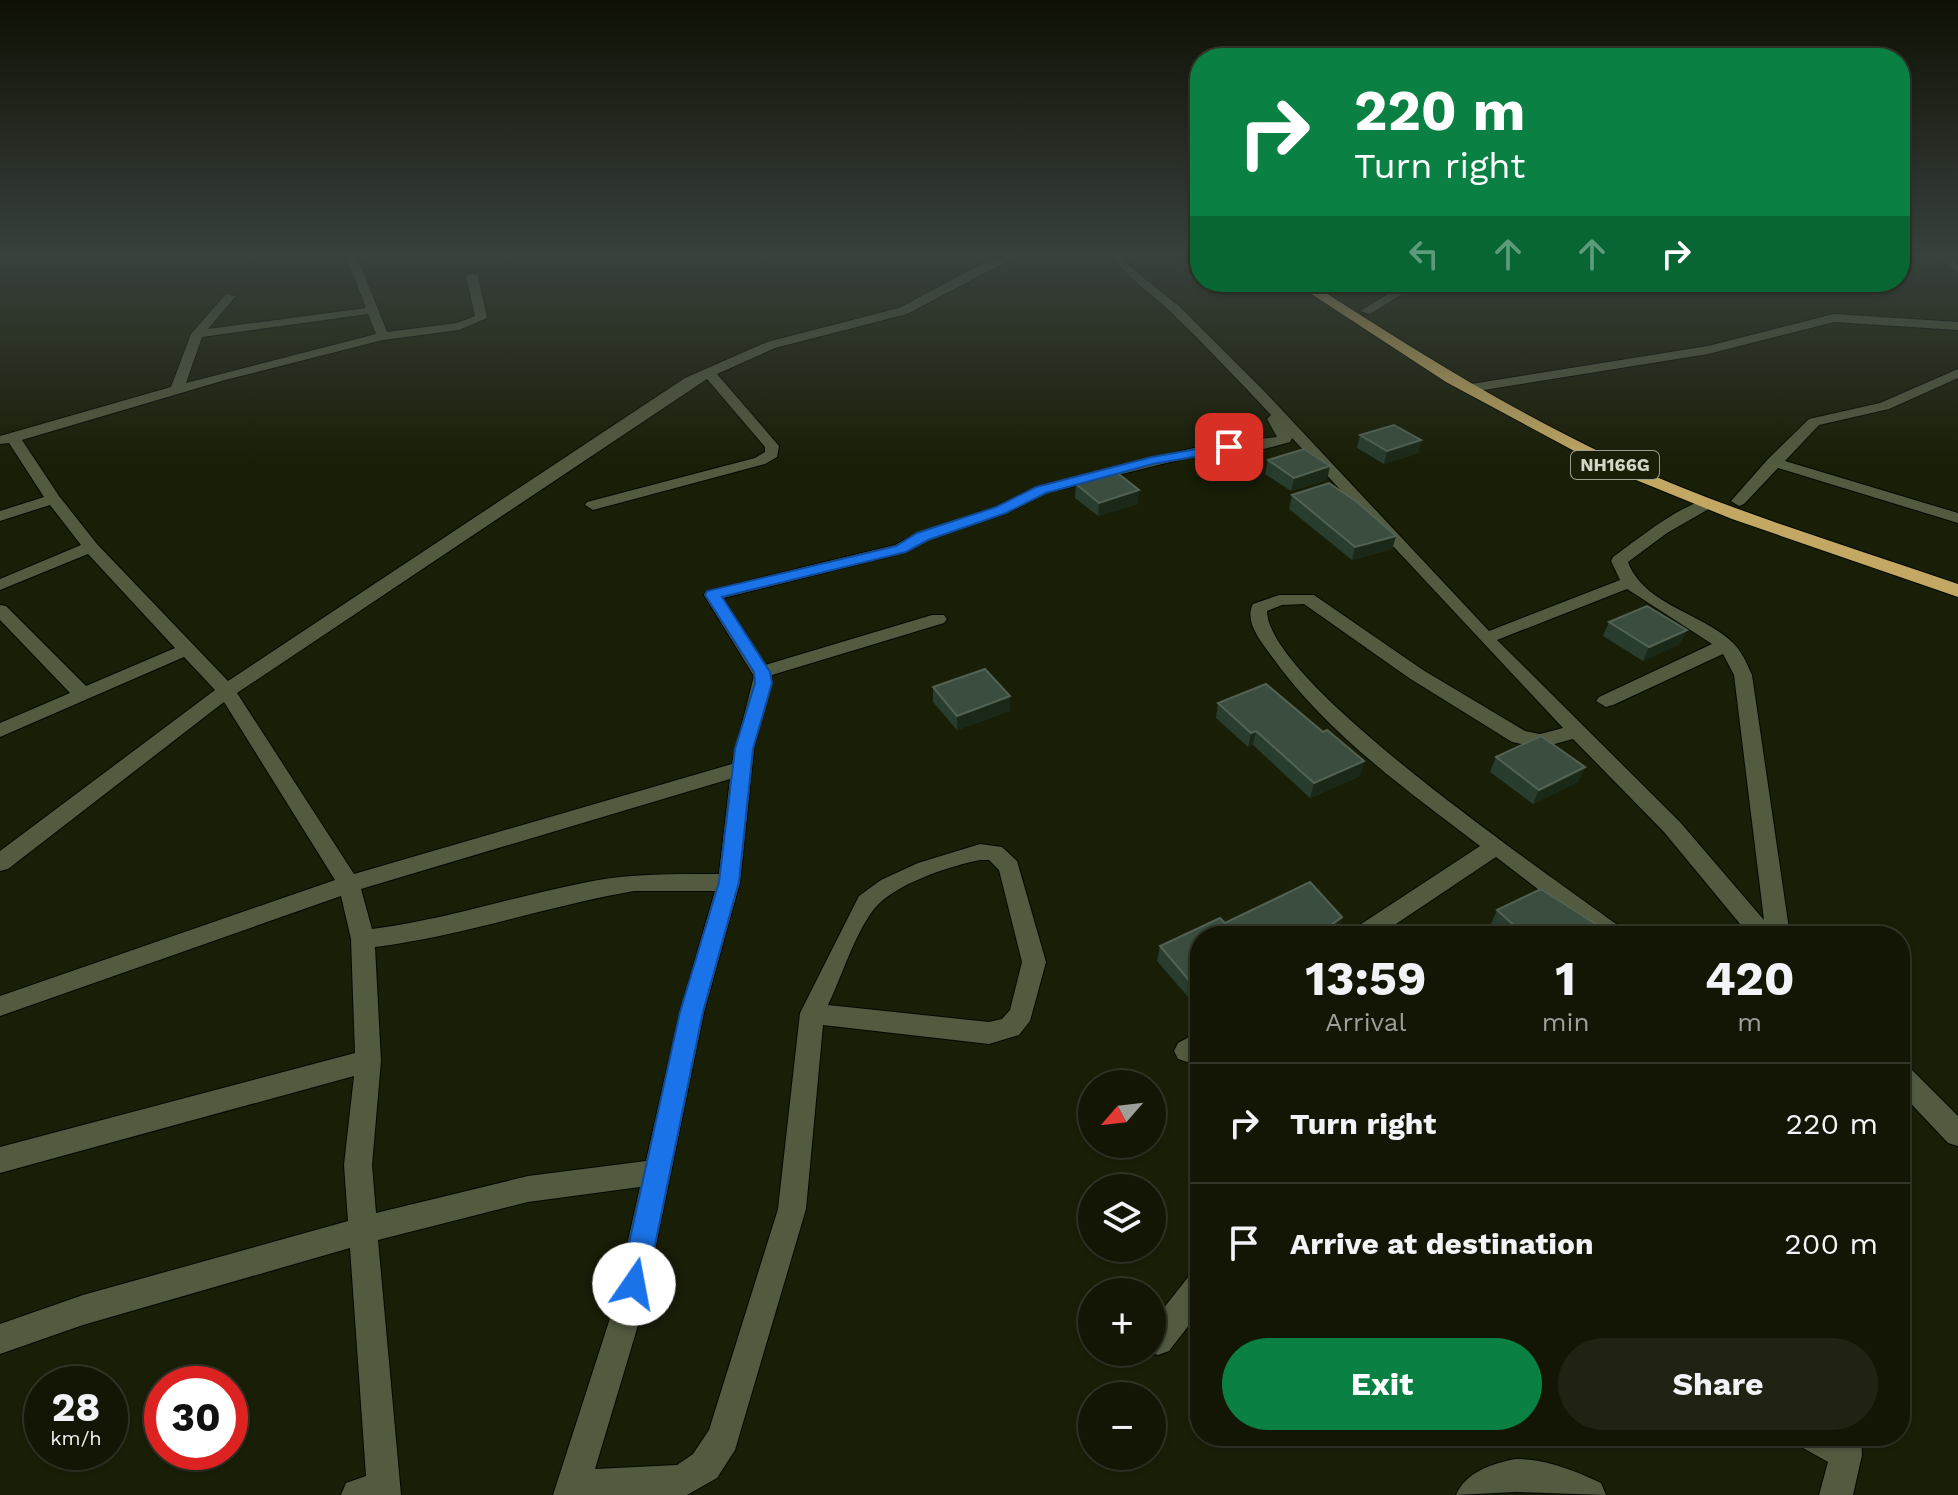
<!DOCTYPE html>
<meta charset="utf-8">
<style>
:root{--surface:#131605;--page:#202313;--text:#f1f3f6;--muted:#9d9f9a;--line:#323527;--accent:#0b8043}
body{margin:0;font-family:"Work Sans",sans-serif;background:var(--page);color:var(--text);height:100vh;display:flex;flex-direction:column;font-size:30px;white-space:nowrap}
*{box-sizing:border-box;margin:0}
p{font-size:26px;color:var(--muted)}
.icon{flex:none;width:44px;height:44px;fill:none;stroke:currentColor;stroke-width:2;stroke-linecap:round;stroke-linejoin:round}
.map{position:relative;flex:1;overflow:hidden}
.sheet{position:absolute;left:1190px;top:926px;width:720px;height:520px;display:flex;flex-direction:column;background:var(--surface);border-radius:32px;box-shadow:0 2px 6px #0004,0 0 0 2px var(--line)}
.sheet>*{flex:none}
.top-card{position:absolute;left:1190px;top:48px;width:720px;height:244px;border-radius:32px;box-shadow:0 2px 6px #0004,0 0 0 2px var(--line);background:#0b8043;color:#fff;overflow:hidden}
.needle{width:52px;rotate:242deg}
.controls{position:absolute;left:1078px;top:1070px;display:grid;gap:16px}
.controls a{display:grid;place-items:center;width:88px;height:88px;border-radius:50%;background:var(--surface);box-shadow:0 2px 6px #0004,0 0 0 2px var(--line);font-size:40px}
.speed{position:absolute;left:24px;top:1366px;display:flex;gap:16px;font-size:40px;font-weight:700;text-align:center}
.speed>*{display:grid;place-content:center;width:104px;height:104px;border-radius:50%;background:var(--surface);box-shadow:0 2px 6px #0004,0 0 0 2px var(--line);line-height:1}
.speed small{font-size:20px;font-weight:400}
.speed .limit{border:12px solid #d22;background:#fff;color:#111}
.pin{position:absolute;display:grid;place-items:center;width:68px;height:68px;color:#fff;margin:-34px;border-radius:16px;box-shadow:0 4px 12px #0006}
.me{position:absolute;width:88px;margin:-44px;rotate:12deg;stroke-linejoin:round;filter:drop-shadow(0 0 6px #0008)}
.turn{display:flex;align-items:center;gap:28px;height:168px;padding:0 32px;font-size:36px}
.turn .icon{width:104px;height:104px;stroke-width:2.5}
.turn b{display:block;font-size:56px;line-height:68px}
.lanes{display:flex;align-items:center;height:76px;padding:0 32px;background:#0003;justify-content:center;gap:40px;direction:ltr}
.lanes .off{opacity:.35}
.eta{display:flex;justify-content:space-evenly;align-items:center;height:136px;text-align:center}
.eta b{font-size:48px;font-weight:700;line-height:56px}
.cta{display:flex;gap:16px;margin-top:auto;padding:16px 32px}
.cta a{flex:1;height:92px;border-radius:48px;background:var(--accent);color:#fff;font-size:32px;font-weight:700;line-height:92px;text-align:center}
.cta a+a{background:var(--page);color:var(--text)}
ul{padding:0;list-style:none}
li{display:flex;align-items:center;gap:24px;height:120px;padding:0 32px;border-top:2px solid var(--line)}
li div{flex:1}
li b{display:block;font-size:30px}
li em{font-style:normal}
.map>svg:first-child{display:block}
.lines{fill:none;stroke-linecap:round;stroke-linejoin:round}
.minor-casing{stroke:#050800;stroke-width:2}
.highway-casing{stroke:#050800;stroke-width:2}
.minor{fill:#525a40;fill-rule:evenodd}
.highway{fill:#c2a863;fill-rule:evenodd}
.wall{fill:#283d2e}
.shaded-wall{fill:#1a2917}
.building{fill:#3a4d3e;stroke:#526254;stroke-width:2}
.route{fill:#1a73e8;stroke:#114b97;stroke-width:2}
.labels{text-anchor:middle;stroke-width:8;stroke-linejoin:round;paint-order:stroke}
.shield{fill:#191e07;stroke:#9a9f8d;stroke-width:2}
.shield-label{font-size:18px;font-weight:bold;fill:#d1d6c7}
</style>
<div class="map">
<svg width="1958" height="1495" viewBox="0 0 1958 1495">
<rect width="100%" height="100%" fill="#191e07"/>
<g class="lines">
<defs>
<path id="minor" d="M345,254H356L387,332L457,323L475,316L466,276L472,273L478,276L487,318L459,330L383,340L225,380L22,440L59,496L97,544L228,681L685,378L767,342L899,308L978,266L1006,254H1021L907,314L775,348L717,374L779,446L777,457L765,464L593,510L585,505L587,502L755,458L765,452V447L707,379L237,693L354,874L732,764L754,676L704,595L707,591L895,545L916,534L995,507L1036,487L1202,446L1277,437L1267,419L1271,415C1239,381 1206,346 1172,313C1151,293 1127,278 1110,254H1121L1129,266L1179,306L1266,393L1489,631L1620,580L1611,561L1613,557C1633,543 1691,495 1714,500V506L1667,533L1628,562C1644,605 1702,613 1732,642C1742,651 1747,664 1752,675L1790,936H1750L1664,832L1573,739L1540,748L1512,742L1409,678L1304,604L1282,605L1267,611C1268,685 1559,881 1624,930L1628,936H1599L1496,857L1378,936H1348L1352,930L1480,846C1404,788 1326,733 1270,654C1260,640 1244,621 1253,604L1279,595H1314L1423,670L1525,731L1540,734L1563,728L1292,438L1290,442L1264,449L1202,454L1046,493L1007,513L928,540L907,552L723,598L765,665L932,615H944L947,619L944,623L772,675L754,749L740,882L704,1012L642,1312L595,1469L677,1465L693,1454L709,1430L778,1209L800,1013L859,896L881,880L918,863L980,844L1002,847L1017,861L1046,962L1030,1021L1019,1035L989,1044L823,1025L806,1209L735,1450L717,1478L687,1495H553L612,1312L640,1187L528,1202L378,1240L401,1495H341L346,1483L366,1476L350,1248L83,1325L0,1354V1324L83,1295L348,1221L344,1165L354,1076L0,1173V1147L355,1053L351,939L341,896L0,1016V996L335,880L224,702L8,869L0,871V851L215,690L184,657L0,737V723L70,693L0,620V605L6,606L86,686L175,648L88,554L0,590V579L81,545L50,505L0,521V511L44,497L9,443L0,444V436L171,387L191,334L226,294L236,296L208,329L366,308ZM368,314L376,334L186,383L202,337ZM1627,589L1712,644L1599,697L1596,701L1606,707L1613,705L1723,654L1734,675L1764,920L1680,822L1497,640ZM730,779L719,874C673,874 628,873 583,883C512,897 444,920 372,929L361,889ZM980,860H989L999,870L1022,962L1010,1010L1002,1019L989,1022L828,1005C843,974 853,937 874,909C894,884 950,866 980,860ZM634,891H715L680,1012L646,1161L528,1176L376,1213L372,1165L381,1061L375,947C463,936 547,906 634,891Z
M1943,257H1951L1958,264V273L1943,261Z
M1408,282H1422L1370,314L1360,311Z
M1834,314L1958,322V330L1834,322L1708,354L1471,392L1464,388L1471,384L1708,346Z
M1958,369V378L1889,409L1819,425L1785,461L1958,513V523L1778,468L1744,504L1739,506L1731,501L1768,459L1809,419L1880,403Z
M1200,1031V1056L1187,1062L1178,1059L1174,1051L1178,1043Z
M1900,1064L1909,1067L1958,1116V1146L1948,1143L1900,1092Z
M1200,1272V1311L1169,1351L1158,1355L1150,1352L1152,1323L1189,1276Z
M1799,1436H1861L1862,1455L1853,1495H1819L1828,1462L1803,1448Z
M1515,1459C1546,1459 1573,1470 1601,1483L1606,1495L1515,1492L1456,1495C1466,1472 1491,1464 1515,1459Z"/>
<path id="highway" d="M1293,282H1309C1408,346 1508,409 1615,459C1726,510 1843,544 1958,584V597L1732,519L1604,467L1446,382Z"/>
</defs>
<use href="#minor" class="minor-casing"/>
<use href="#highway" class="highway-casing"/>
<use href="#minor" class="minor"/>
<use href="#highway" class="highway"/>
</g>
<path class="wall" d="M1360,435L1421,440L1418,453L1384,464L1357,448Z
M1268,460L1327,480L1291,491L1265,474Z
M1076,484L1138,504L1098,516L1075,498Z
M1292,495L1396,536L1392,549L1352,560L1289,509Z
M1609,622L1680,644L1643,661L1603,636Z
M933,687L1010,696V711L957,730L933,702Z
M1218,703L1323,732L1364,761L1360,776L1310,798L1253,745L1248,747L1216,718Z
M1496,757L1585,767L1578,782L1533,804L1490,772Z
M1497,910L1613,935L1622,936L1502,935L1491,924Z
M1342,917L1338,932L1200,936V1004L1196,1006L1157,961L1160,946L1225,923Z"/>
<path class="shaded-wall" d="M1421,440L1418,453L1384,464L1387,451Z
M1330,466L1327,480L1291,491L1294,478Z
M1139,490L1138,504L1098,516L1099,503Z
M1396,536L1392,549L1352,560L1355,547Z
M1687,630L1680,644L1643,661L1649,647Z
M1010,696V711L957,730V716Z
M1256,731L1253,745L1248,747L1251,733Z
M1364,761L1360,776L1310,798L1314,783Z
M1585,767L1578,782L1533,804L1539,790Z
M1342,917L1338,932L1332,936H1316Z
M1200,991V1004L1196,1006L1199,992Z"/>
<path class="building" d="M1394,425L1421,440L1387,451L1360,435Z
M1304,449L1330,466L1294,478L1268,460Z
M1116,472L1139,490L1099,503L1076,484Z
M1329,483L1357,502L1396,536L1355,547L1292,495Z
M1647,606L1687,630L1649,647L1609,622Z
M985,669L1010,696L957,716L933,687Z
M1266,684L1323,732L1327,730L1364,761L1314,783L1256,731L1251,733L1218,703Z
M1541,736L1585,767L1539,790L1496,757Z
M1310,882L1342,917L1316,936H1200V991L1199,992L1160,946L1220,918L1225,923Z
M1541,889L1613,935L1618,932L1622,936H1501L1517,928L1497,910Z"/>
<linearGradient id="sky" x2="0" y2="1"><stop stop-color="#0e1004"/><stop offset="0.55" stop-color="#38413c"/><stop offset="1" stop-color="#38413c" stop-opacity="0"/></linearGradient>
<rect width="1958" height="463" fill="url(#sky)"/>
<path class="route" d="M1229,443L1234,445V450L1153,464L1046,493L1006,513L928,540L906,552L722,597L770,672L772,683L753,749L739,882L703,1012L647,1284L643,1294L634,1298L624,1294L620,1284L680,1012L719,882L735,749L755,683L754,672L705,595L707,591L896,546L917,533L996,507L1036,487L1152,457Z"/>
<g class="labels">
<rect class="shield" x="1571" y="451" width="88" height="28" rx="6"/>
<g class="shield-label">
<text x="1615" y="471">NH166G</text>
</g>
</g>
</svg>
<div class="controls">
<a><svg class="needle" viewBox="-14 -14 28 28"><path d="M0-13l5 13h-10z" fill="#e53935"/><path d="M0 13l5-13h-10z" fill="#9d9f9a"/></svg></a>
<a><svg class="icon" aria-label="layers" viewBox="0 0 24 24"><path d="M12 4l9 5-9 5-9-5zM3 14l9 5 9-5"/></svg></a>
<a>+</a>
<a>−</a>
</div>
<div class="speed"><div>28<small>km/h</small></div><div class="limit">30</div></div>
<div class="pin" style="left:1229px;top:447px;background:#d93025"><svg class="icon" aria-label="arrive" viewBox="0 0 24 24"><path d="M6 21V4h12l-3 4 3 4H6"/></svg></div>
<svg class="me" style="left:634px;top:1284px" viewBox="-20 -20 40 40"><circle r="19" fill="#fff"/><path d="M0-13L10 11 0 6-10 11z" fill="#1a73e8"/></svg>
<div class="top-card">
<div class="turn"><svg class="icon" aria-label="right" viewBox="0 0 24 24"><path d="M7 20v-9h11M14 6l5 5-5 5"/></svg><div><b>220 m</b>Turn right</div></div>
<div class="lanes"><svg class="icon off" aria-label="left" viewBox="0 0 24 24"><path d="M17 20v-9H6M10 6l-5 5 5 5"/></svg><svg class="icon off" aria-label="ahead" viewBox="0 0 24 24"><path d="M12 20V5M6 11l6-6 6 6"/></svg><svg class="icon off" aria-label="ahead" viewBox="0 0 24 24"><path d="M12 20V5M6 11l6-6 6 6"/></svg><svg class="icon" aria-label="right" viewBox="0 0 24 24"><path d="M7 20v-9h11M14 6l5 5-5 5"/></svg></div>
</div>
<section class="sheet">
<div class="eta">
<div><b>13:59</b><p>Arrival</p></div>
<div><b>1</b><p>min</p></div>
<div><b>420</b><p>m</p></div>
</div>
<ul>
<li><svg class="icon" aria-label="right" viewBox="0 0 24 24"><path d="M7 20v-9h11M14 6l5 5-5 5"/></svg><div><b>Turn right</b></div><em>220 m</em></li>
<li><svg class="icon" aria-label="arrive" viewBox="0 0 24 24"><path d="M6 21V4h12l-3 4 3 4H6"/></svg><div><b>Arrive at destination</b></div><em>200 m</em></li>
</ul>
<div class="cta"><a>Exit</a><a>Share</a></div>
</section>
</div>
